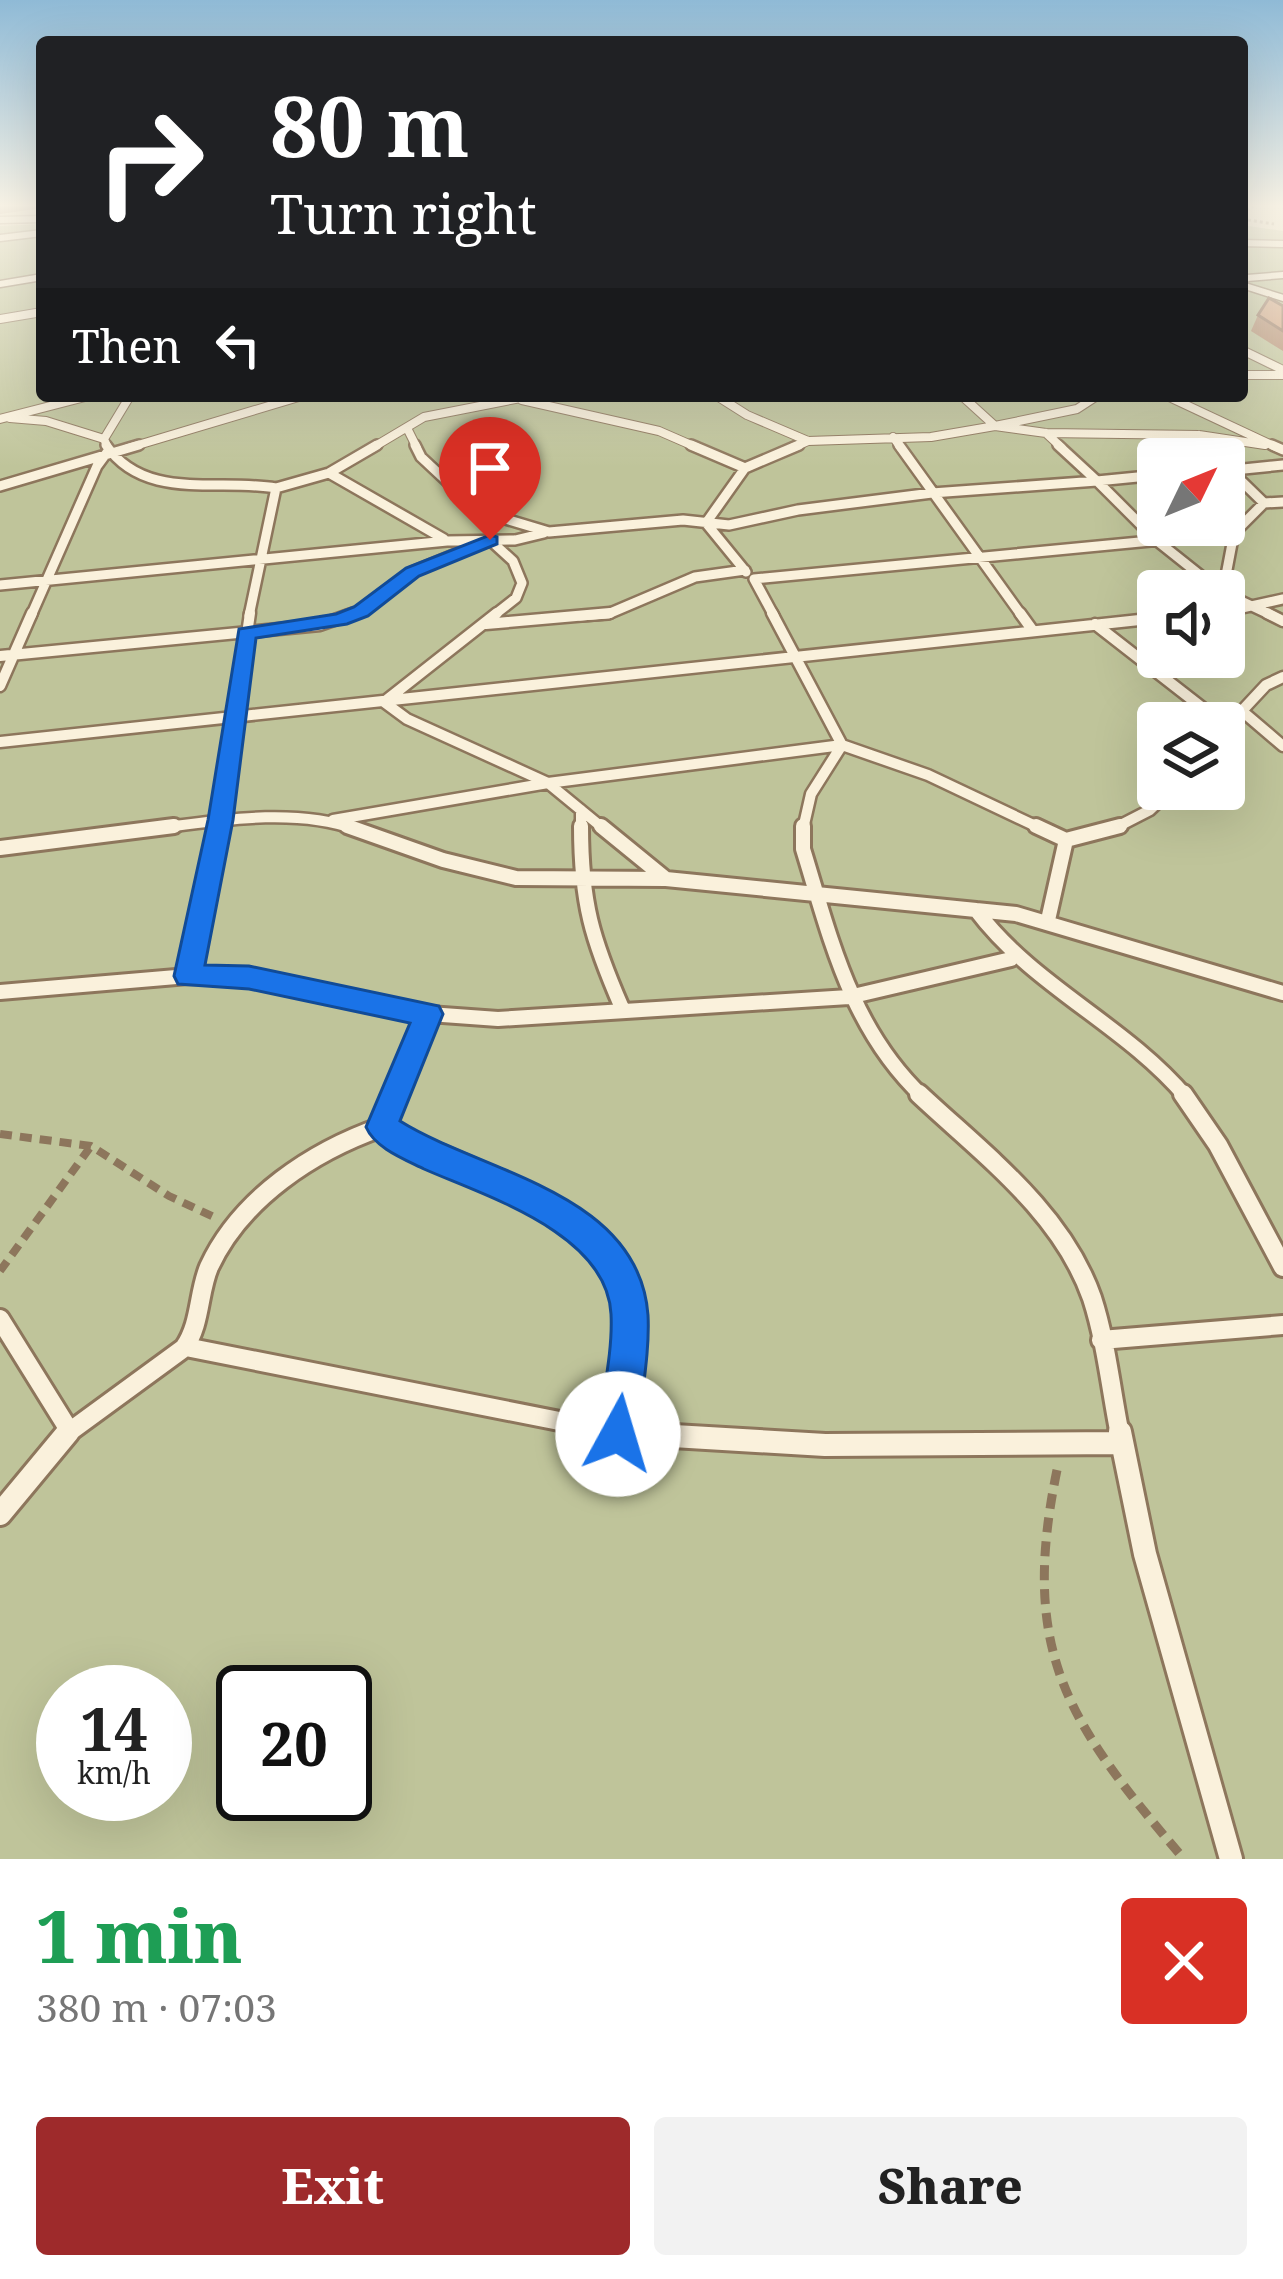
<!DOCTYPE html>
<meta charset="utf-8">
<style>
:root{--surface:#fff;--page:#f2f2f2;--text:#222;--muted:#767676;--accent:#9e2a2b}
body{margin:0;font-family:"Noto Serif",serif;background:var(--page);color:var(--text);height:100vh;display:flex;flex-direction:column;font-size:45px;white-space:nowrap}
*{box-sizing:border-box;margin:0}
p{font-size:39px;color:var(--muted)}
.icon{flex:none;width:66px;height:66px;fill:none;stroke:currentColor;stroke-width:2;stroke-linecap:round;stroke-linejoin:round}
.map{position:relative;height:1859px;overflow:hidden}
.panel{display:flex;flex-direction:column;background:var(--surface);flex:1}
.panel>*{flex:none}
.banner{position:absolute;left:36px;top:36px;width:1212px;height:366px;border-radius:12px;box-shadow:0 12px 48px #0002;background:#202124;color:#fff;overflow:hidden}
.needle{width:78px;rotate:47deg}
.tools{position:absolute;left:1137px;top:438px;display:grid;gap:24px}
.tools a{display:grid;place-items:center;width:108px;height:108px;border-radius:12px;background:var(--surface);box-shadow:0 12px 48px #0002;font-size:60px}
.speed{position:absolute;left:36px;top:1665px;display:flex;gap:24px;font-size:60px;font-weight:700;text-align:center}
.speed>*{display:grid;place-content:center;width:156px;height:156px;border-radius:50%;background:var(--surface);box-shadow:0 12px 48px #0002;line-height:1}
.speed small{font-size:30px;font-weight:400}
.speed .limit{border:6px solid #111;border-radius:18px;background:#fff;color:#111}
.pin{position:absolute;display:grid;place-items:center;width:102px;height:102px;color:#fff;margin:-123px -51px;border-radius:50% 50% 50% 0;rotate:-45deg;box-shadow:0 0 12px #0007}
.pin .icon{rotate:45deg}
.me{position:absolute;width:132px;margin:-66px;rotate:6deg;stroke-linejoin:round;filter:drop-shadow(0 0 9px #0008)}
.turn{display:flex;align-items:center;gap:42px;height:252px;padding:0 36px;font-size:54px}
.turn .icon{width:156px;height:156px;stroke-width:2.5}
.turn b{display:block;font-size:84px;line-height:102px}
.then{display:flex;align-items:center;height:114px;padding:0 36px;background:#0003;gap:24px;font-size:45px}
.round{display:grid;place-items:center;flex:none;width:126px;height:126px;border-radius:12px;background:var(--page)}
.head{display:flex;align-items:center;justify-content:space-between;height:204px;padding:0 36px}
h1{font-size:72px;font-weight:800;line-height:90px;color:#1e9e55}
.primary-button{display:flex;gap:24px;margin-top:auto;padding:24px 36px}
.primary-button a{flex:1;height:138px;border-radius:12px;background:var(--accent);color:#fff;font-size:48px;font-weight:800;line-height:138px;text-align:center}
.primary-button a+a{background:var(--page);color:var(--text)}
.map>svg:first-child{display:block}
.cemetery{fill:#bfc49a;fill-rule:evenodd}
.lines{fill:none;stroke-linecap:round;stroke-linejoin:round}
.service-far6-casing{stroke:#8d765c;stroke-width:9}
.service-far5-casing{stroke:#8d765c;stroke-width:10}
.service-far4-casing{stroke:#8d765c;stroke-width:14}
.service-far3-casing{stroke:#8d765c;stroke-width:15}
.service-far2-casing{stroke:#8d765c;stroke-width:20}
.service-far1-casing{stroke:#8d765c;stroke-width:24}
.service-casing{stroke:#8d765c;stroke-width:28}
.path-far2{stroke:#8d765c;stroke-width:3;stroke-dasharray:3 3;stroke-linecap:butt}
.path-far1{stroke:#8d765c;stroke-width:8;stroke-dasharray:12 8;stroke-linecap:butt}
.path{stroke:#8d765c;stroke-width:9;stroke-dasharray:15 9;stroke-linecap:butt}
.service-far6{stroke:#faf1dc;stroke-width:6}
.service-far5{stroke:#faf1dc;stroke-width:8}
.service-far4{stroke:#faf1dc;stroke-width:9}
.service-far3{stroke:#faf1dc;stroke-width:10}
.service-far2{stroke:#faf1dc;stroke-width:14}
.service-far1{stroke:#faf1dc;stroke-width:18}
.service{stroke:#faf1dc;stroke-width:22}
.wall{fill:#b2896c}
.shaded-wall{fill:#916f58}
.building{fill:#cf9f7d;stroke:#916f58;stroke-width:3}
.route{fill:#1a73e8;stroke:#114b97;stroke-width:3}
</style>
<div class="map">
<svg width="1283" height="1859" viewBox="0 0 1283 1859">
<rect width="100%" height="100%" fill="#f0e4c8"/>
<path class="cemetery" d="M42,224V396H1242V225L1283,231V1859H0V226ZM1158,459H1224V525H1158ZM1158,591H1224V657H1158ZM1158,723H1224V789H1158ZM63,1692H165V1794H63ZM243,1692H345V1794H243Z"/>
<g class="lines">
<defs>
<path id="service-far6" d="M0,220L42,219
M0,238L42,233
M1242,243L1283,244
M1283,275L1247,278L1242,285L1283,298
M0,284L42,277
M30,314L42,312"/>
<path id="service-far5" d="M0,319L42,312
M1242,350L1283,370
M1242,375H1283
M717,396L747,415L808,441L931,437L995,426L1046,433L1199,435L1265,445
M962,396L995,426L1077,409L1097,396
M1167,396L1278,448
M522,400L659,431L698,448
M10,418L46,421L104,439L108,448
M0,419L89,396
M408,430L417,448
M1046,433L1062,448
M1199,435L1210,448
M893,437L901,448
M104,439L130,396
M128,448L302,396
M372,448L424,417L531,396
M792,448L808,441"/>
<path id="service-far4" d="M106,445C145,502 219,478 276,488
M415,445L421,457L452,486L502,518L549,532L683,520L729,525L798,510L932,493L1097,481L1156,540L1220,591
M691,445L745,468
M899,445L1022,616
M1058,445L1097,481L1158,475
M1207,445L1220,459
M1272,445L1283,450
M1227,467L1264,503
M1224,471L1283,465
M329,473L444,539
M0,486L139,445
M706,523L745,468L799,445
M706,523L746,572
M0,585L447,541L515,540L544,533
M1223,591L1234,533L1264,503L1283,502
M1224,593L1273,616
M1224,612L1283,599
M31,616L97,466L108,451
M249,616L276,488L329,473L377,445
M345,616L361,611L412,572L490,540L513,561L522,583L516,598L493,616
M580,616L608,614L695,577L745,570
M774,616L754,579L1234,533"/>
<path id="service-far3" d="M497,613L384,702L407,719L548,783L604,829
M772,613L842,745
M1020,613L1033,631
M1267,613L1283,621
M486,624L610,613
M1095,624L1222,723
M0,656L320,625L354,613
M0,686L32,613
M1242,711L1283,746
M1224,730L1266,685L1283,677
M0,742L1158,618
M581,810V829
M333,820L548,783L842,745L928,775L1042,829
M151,829C215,821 293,807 355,829
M219,829L250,613
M803,829L811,794L842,745
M1113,829L1150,810L1172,789"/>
<path id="service-far2" d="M347,826L443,860L516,878L666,879L1016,914L1283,993
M581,826C581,903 592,939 622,1008
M601,826L666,879
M803,826V849C831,940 851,1029 923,1097
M1036,826L1066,840L1048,920
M1066,840L1120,826
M0,848L174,826
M976,910C1034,987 1124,1024 1186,1097
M188,976L249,977L429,1014L498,1019L849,997L1011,959
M0,992L188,976L220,826
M395,1097L429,1014"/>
<path id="service-far1" d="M919,1094C983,1154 1062,1212 1092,1298C1106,1341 1111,1390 1120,1435
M1183,1094L1218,1145L1283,1267
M382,1127L396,1094
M0,1319L69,1430
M1101,1340L1283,1325
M186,1347L630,1435
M65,1435L184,1348C201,1324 198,1293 209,1267C241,1198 313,1151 382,1127C466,1173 613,1202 629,1314C635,1353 623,1396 618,1434"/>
<path id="service" d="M606,1432L825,1445L1121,1443
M1120,1432L1145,1554L1231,1859
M0,1514L68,1432"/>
</defs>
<use href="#service-far6" class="service-far6-casing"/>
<use href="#service-far5" class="service-far5-casing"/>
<use href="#service-far4" class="service-far4-casing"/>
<use href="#service-far3" class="service-far3-casing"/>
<use href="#service-far2" class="service-far2-casing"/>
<use href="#service-far1" class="service-far1-casing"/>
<use href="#service" class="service-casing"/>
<path class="path-far2" d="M1242,214L1253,206
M1242,219L1274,224"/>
<path class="path-far1" d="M0,1134L91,1146L169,1196L216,1218
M0,1271L91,1146"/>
<path class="path" d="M1057,1470C1019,1653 1068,1723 1184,1859"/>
<use href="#service-far6" class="service-far6"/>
<use href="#service-far5" class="service-far5"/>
<use href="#service-far4" class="service-far4"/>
<use href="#service-far3" class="service-far3"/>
<use href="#service-far2" class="service-far2"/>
<use href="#service-far1" class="service-far1"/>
<use href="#service" class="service"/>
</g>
<path class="wall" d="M1283,306V351L1251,331L1258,315Z"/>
<path class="shaded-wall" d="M0,206H42V208L0,214Z"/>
<path class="building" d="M1269,298L1283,306V331L1258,315Z"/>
<linearGradient id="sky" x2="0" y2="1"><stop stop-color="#8fbad6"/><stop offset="0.44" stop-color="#f8f3e6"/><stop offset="1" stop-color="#f8f3e6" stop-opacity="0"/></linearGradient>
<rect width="1283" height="467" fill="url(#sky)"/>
<path class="route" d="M490,535L497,537V544L419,576L368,616L347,624L256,638L233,820L205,965L249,966L439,1006L443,1014L400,1121C483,1173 639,1192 648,1315C650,1353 641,1396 638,1434L632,1448L618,1453L604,1448L598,1434C602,1396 613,1353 611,1314C607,1233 485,1196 424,1169C404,1159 375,1148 366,1127L410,1023L249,989L178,984L174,976L208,820L239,629L336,614L354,607L406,568Z"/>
</svg>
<div class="tools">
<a><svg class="needle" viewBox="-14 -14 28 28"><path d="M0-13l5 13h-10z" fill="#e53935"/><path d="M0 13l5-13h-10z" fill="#767676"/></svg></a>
<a><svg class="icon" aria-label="sound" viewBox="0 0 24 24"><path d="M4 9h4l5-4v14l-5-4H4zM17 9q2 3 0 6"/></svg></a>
<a><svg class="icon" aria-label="layers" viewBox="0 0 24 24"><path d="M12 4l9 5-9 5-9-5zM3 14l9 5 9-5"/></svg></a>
</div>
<div class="speed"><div>14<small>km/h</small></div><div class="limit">20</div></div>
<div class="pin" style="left:490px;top:540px;background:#d93025"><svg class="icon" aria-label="arrive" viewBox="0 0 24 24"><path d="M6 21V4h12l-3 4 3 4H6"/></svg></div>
<svg class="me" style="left:618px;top:1434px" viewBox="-20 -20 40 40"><circle r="19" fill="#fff"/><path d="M0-13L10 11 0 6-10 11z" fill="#1a73e8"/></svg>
<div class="banner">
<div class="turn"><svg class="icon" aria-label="right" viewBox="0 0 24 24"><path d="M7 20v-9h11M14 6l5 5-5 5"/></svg><div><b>80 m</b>Turn right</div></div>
<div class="then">Then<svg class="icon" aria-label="left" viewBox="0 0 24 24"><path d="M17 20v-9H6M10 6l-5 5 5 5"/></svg></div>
</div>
</div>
<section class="panel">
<div class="head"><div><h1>1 min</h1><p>380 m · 07:03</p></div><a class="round" style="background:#d93025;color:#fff"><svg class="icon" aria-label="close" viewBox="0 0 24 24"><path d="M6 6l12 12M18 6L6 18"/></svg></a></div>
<div class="primary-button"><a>Exit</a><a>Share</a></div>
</section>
